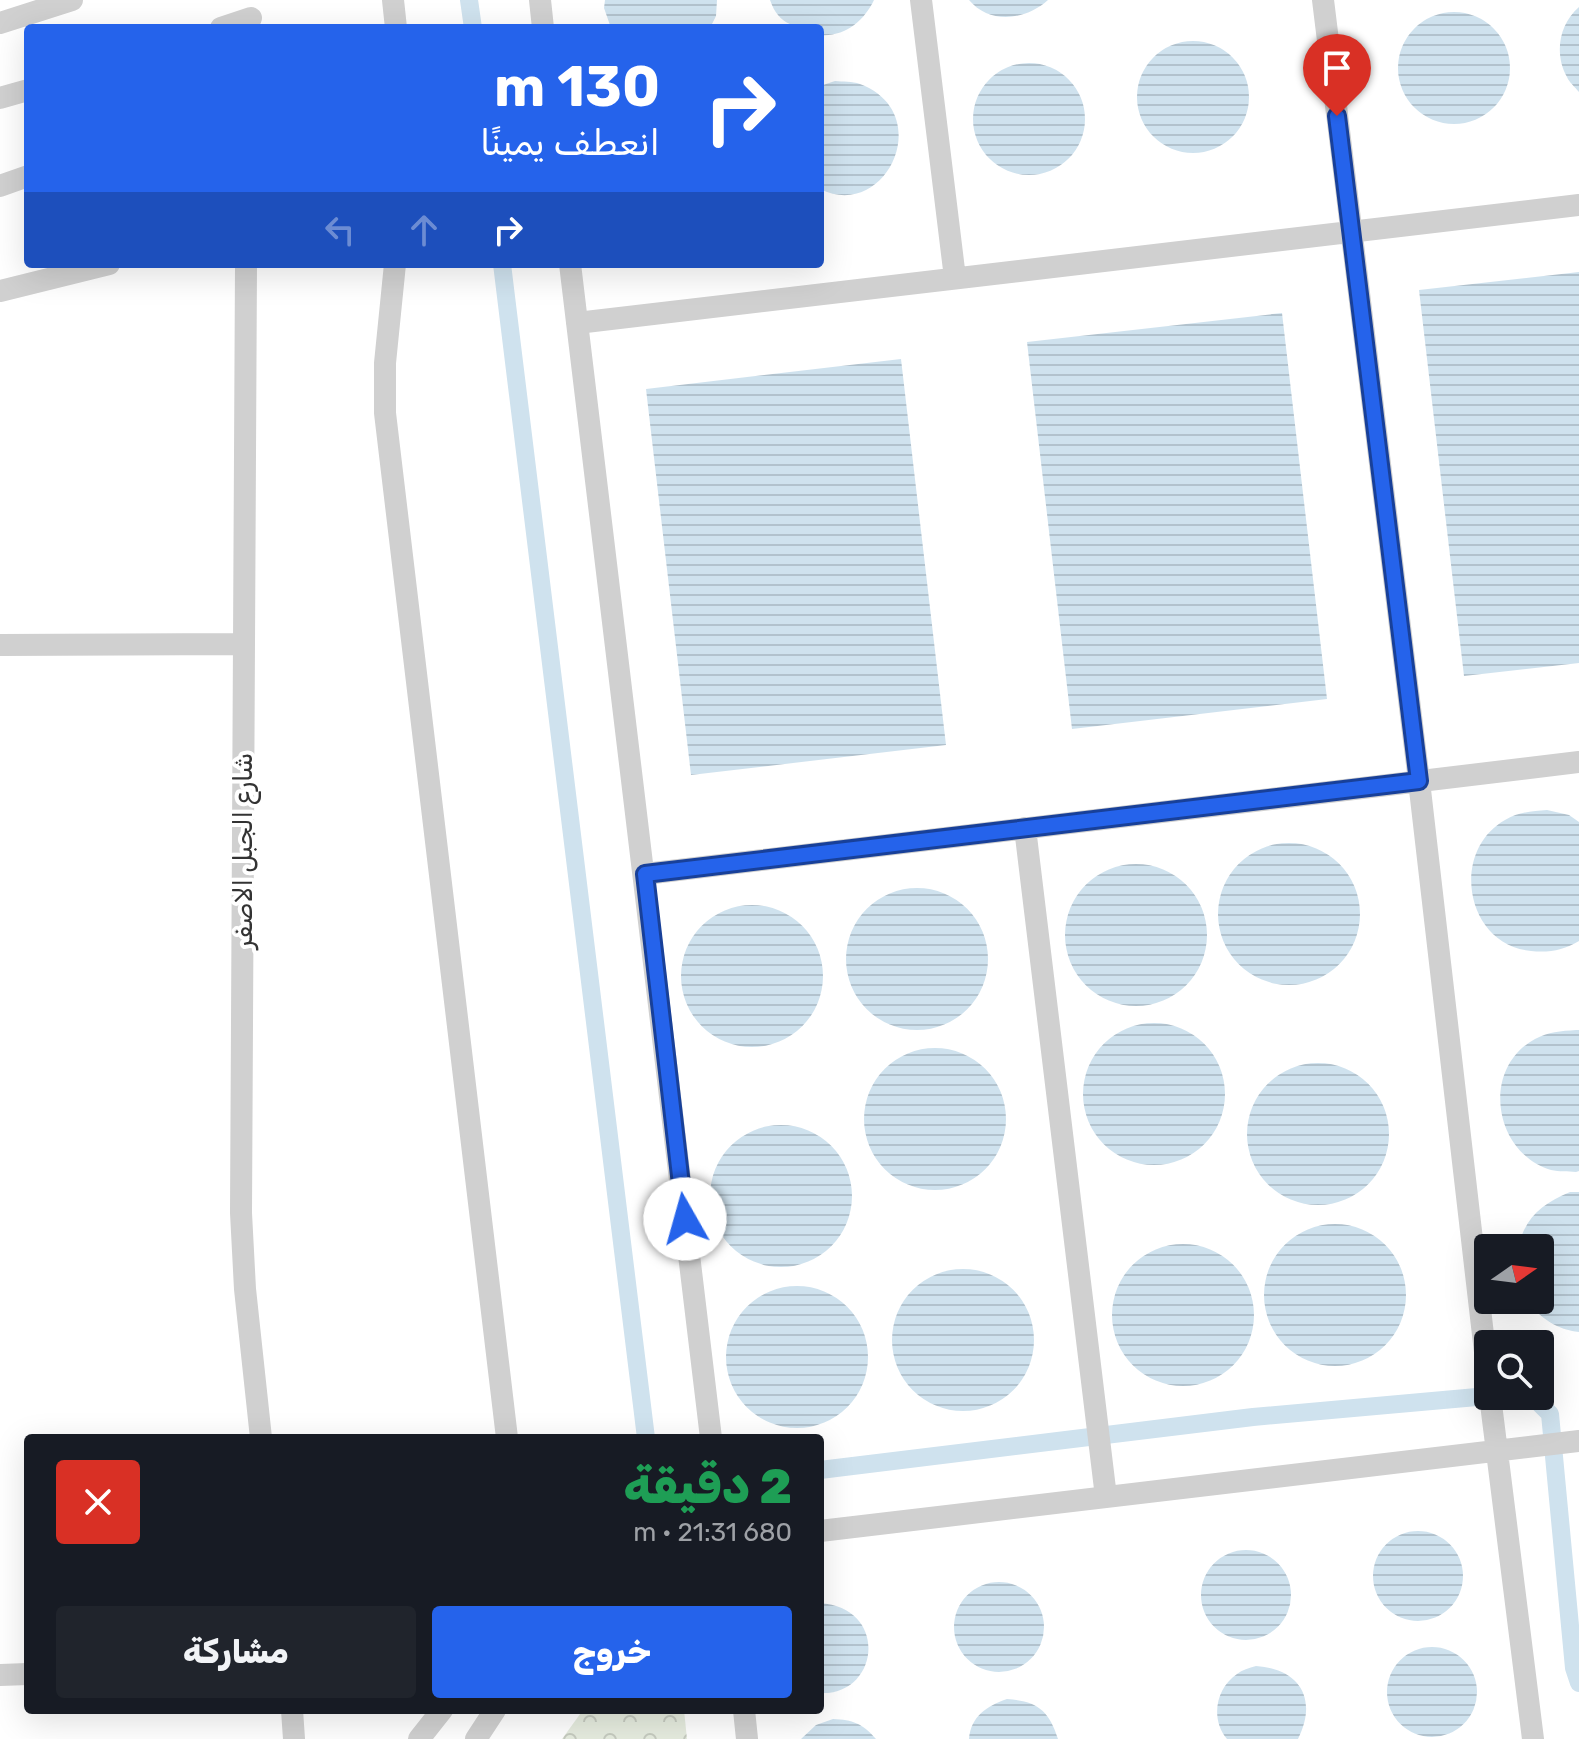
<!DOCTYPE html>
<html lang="ar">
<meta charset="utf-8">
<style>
:root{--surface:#171b24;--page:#20242c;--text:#f1f3f6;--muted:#9ea1a6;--accent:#2563eb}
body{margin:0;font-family:Rubik,Vazirmatn,sans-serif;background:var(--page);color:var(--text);direction:rtl;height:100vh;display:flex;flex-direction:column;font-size:30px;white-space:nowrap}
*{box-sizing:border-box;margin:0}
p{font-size:26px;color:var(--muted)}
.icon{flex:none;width:44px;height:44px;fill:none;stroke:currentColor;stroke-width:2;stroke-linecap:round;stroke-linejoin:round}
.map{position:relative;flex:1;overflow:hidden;direction:ltr}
.panel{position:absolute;left:24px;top:1434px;width:800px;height:280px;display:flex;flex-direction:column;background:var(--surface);border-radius:8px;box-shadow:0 8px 32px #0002;direction:rtl}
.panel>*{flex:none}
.guide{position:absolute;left:24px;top:24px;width:800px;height:244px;border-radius:8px;box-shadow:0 8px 32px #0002;direction:rtl;background:#2563eb;color:#fff;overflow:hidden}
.needle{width:52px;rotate:76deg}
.tools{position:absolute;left:1474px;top:1234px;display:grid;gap:16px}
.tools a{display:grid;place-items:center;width:80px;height:80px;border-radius:8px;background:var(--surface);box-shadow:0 8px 32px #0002;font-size:40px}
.pin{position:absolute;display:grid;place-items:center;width:68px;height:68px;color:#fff;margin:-82px -34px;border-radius:50% 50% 50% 0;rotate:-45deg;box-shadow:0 0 8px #0007}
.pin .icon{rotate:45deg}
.me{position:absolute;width:88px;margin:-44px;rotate:353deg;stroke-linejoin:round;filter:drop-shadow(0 0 6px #0008)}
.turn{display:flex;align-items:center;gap:28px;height:168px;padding:0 32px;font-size:36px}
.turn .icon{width:104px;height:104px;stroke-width:2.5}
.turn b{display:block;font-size:56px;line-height:68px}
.lanes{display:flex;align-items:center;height:76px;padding:0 32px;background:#0003;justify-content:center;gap:40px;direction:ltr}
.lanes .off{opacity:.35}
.round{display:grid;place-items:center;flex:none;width:84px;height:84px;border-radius:8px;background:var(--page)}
.summary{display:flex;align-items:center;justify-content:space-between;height:136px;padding:0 32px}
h1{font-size:48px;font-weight:800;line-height:60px;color:#1e9e55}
.button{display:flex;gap:16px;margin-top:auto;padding:16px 32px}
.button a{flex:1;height:92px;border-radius:8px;background:var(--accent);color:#fff;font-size:32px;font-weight:800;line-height:92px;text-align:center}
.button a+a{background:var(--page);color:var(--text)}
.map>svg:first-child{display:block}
.forest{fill:url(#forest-crowns)}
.water{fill:url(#water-rules)}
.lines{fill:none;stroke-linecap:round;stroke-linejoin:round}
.canal{stroke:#cfe2ee;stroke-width:18}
.minor{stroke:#d0d0d0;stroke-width:22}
.route-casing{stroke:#184099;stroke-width:20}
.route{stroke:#2563eb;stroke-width:14}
.labels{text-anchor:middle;stroke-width:8;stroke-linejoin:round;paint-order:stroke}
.street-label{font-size:26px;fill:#333;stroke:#fff}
</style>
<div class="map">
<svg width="1579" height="1739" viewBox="0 0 1579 1739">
<defs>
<pattern id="forest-crowns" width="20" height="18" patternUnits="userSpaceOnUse" patternTransform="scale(2)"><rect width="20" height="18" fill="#e6ecdf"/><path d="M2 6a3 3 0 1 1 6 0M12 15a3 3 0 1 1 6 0" fill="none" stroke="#c6cbc0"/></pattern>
<pattern id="water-rules" width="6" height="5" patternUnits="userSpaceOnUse" patternTransform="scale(2)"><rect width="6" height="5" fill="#cfe2ee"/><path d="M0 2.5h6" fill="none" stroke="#b2c2cd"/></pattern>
</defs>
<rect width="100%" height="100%" fill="#fff"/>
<path class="forest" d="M583,1710H684L687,1739H562Z"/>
<path class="water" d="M605,0H717L716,16L710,28H611L604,8Z
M770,0H874C864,21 845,37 820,35V28C796,28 779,26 770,0Z
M969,0H1048C1026,20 990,25 969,0Z
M1579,7V92C1575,87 1569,82 1567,77C1554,54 1559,24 1579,7Z
M1398 68a56 56 0 1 1 112 0a56 56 0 1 1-112 0Z
M1137 97a56 56 0 1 1 112 0a56 56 0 1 1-112 0Z
M973 119a56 56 0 1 1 112 0a56 56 0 1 1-112 0Z
M835,81C843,82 852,81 860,84C937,113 886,222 820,189V86Z
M1579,272V663L1464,676L1419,290Z
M1282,313L1327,699L1072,729L1027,342Z
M901,359L946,745L691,775L646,389Z
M1547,810L1569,815L1579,822V941C1564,950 1549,953 1531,951C1466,945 1449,852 1505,820C1518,812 1532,811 1547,810Z
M1218 914a71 71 0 1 1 142 0a71 71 0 1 1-142 0Z
M1065 935a71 71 0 1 1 142 0a71 71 0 1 1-142 0Z
M846 959a71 71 0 1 1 142 0a71 71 0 1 1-142 0Z
M681 976a71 71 0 1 1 142 0a71 71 0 1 1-142 0Z
M1083 1094a71 71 0 1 1 142 0a71 71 0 1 1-142 0Z
M1576,1030H1579V1171L1576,1172C1568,1171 1559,1172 1551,1170C1494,1153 1480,1069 1535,1039C1548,1032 1561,1031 1576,1030Z
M864 1119a71 71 0 1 1 142 0a71 71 0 1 1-142 0Z
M1247 1134a71 71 0 1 1 142 0a71 71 0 1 1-142 0Z
M710 1196a71 71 0 1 1 142 0a71 71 0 1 1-142 0Z
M1570,1192H1579V1332C1558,1330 1539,1318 1527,1300H1540V1248H1518C1525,1217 1542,1204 1570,1192Z
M1264 1295a71 71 0 1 1 142 0a71 71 0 1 1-142 0Z
M1112 1315a71 71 0 1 1 142 0a71 71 0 1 1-142 0Z
M892 1340a71 71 0 1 1 142 0a71 71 0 1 1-142 0Z
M726 1357a71 71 0 1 1 142 0a71 71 0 1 1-142 0Z
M1373 1576a45 45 0 1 1 90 0a45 45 0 1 1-90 0Z
M1201 1595a45 45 0 1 1 90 0a45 45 0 1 1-90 0Z
M954 1627a45 45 0 1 1 90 0a45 45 0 1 1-90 0Z
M820,1603C890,1608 879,1696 820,1693Z
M1387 1692a45 45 0 1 1 90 0a45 45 0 1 1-90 0Z
M1256,1666C1300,1669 1318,1699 1298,1739H1227C1210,1719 1216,1688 1237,1674C1242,1670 1249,1668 1256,1666Z
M1007,1699C1037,1701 1049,1710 1058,1739H969C971,1716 987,1706 1007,1699Z
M833,1719C853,1720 862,1723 876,1739H801L816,1725Z"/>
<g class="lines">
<path class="canal" d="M469,0L473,28
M502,264L646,1438
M1532,1396L1550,1414L1574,1668L1579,1683
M820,1470L1253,1417L1488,1396"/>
<path class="minor" d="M393,0L396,28
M540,0L543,28
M921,0L955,278
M1323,0L1419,781L1488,1378
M0,23L72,0
M221,28L251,18
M0,98L28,90
M0,186L28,176
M246,264L241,1213L245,1289L261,1438
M395,264L385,363V413L507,1438
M570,264L711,1438
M0,291L109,264
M577,323L1579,205
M0,645L244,644
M1025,828L1106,1497
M645,874L1579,762
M1490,1396L1533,1739
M820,1531L1579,1441
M0,1675L28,1674
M292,1710L294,1739
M744,1710L747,1739
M419,1739L442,1710
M476,1739L495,1710"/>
</g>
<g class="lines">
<defs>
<path id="route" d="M685,1219L645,874L1419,781L1337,116"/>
</defs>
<use href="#route" class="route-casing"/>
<use href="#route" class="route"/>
</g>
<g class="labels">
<g class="street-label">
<text transform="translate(243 851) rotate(-90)" y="9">شارع الجبل الاصفر</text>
</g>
</g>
</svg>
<div class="tools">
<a><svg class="needle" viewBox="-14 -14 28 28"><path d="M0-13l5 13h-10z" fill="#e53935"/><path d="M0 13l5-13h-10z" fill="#9ea1a6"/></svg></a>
<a><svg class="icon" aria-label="search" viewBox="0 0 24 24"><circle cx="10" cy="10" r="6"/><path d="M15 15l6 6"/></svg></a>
</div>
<div class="pin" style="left:1337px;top:116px;background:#d93025"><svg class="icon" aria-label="arrive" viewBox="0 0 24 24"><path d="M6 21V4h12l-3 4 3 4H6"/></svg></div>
<svg class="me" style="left:685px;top:1219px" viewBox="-20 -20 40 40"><circle r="19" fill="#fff"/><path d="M0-13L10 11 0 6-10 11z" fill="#2563eb"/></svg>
<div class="guide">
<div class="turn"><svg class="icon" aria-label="right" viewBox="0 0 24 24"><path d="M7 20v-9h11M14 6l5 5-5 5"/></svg><div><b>130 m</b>انعطف يمينًا</div></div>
<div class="lanes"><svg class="icon off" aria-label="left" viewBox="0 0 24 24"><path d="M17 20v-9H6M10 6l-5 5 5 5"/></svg><svg class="icon off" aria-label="ahead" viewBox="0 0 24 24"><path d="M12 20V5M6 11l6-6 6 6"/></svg><svg class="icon" aria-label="right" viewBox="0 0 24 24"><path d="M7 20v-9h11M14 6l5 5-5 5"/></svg></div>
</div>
<section class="panel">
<div class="summary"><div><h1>2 دقيقة</h1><p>680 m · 21:31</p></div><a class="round" style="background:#d93025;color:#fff"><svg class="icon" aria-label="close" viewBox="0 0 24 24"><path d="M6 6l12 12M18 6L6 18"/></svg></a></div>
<div class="button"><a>خروج</a><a>مشاركة</a></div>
</section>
</div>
